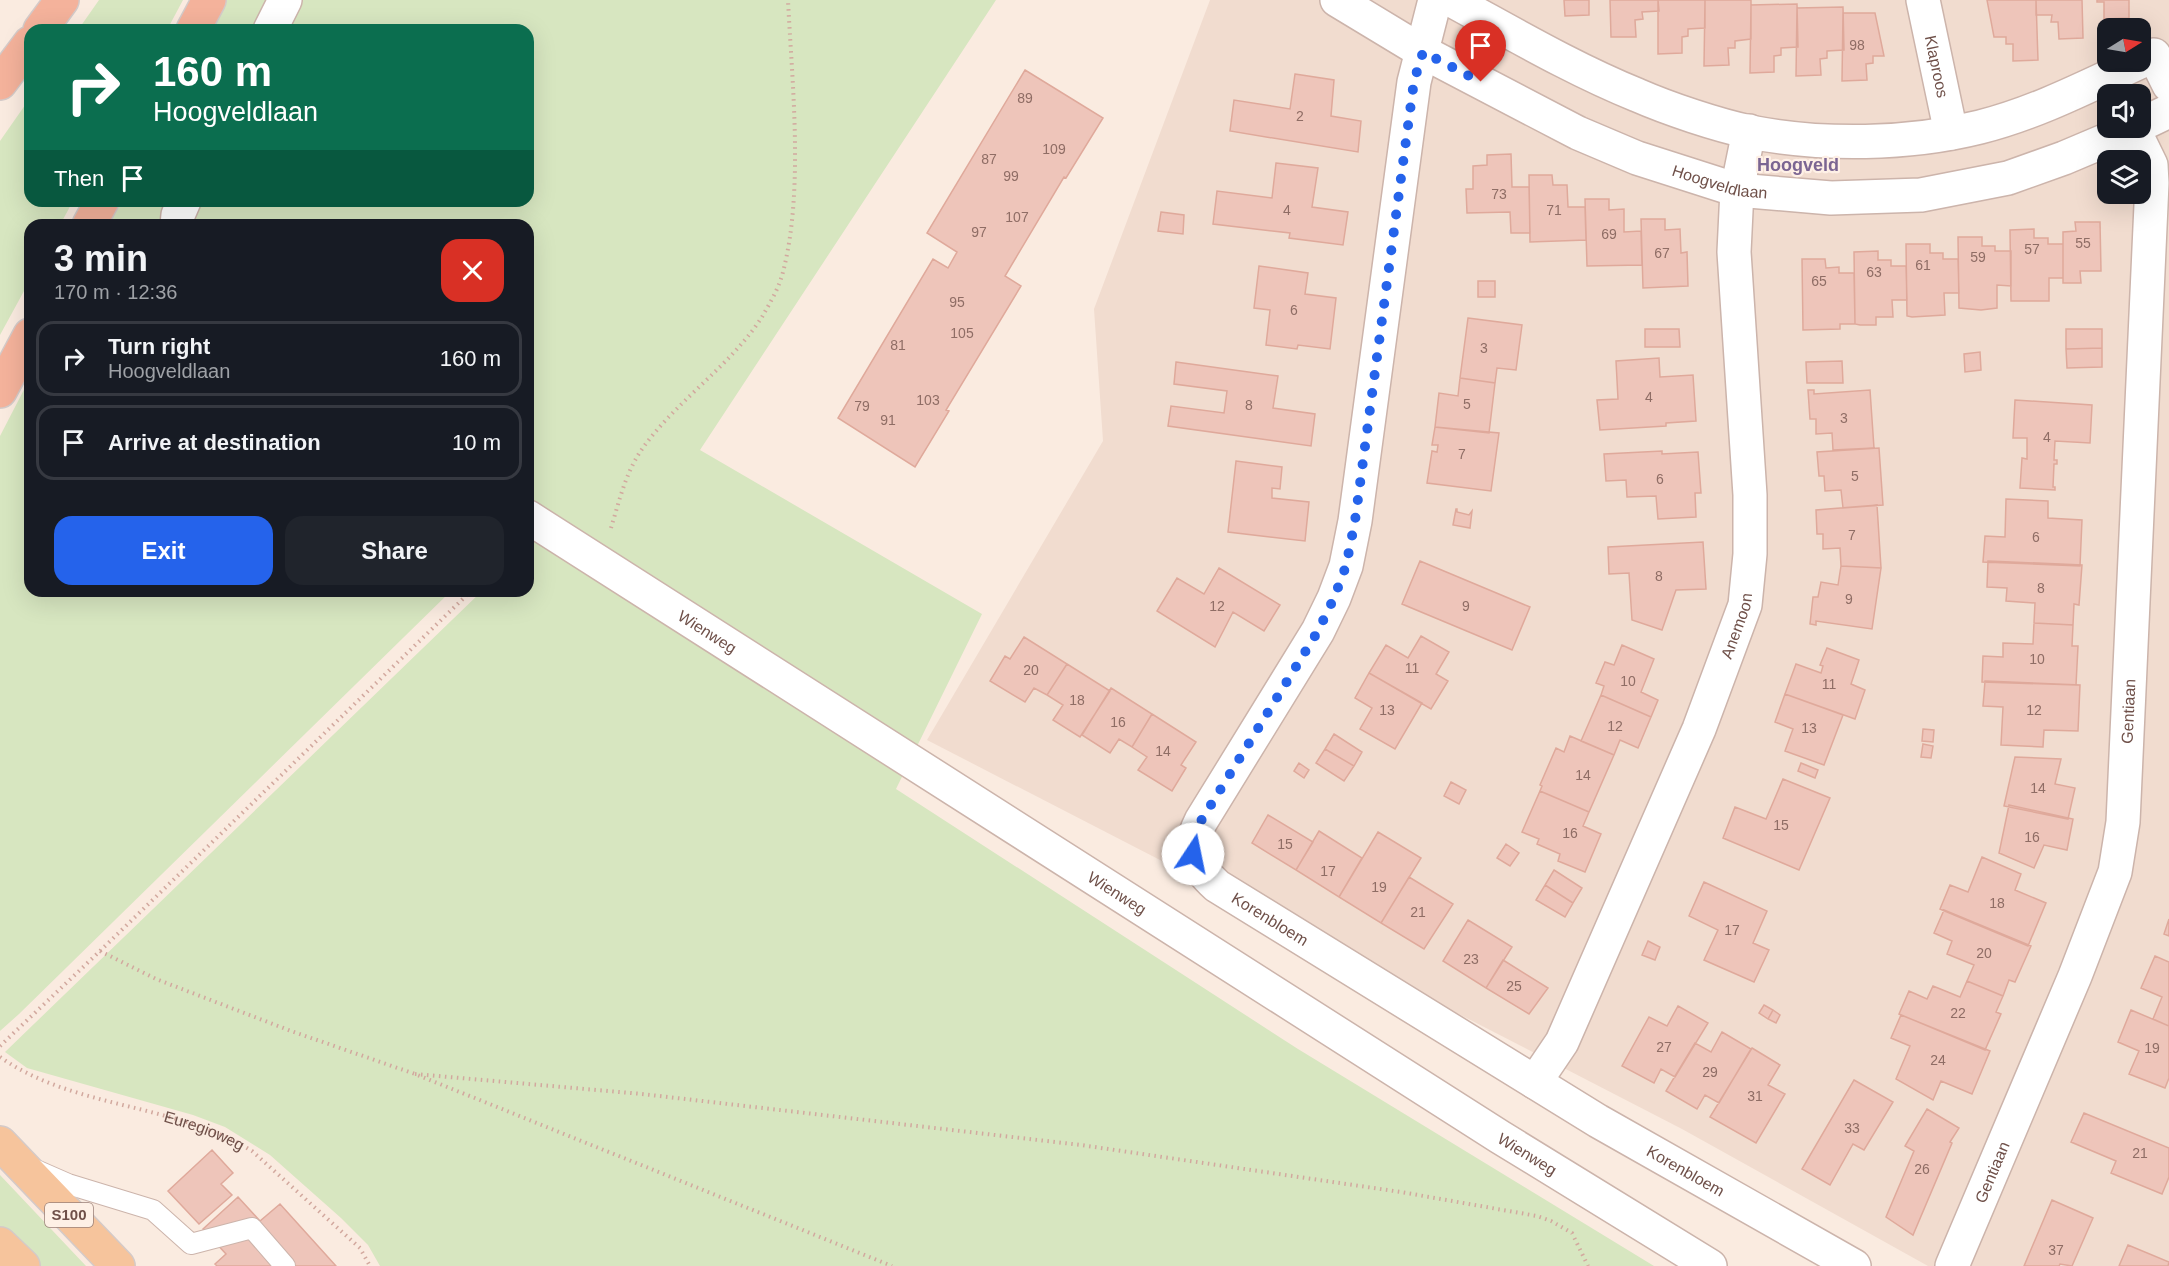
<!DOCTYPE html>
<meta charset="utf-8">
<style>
:root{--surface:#171b24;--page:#20242c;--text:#f1f3f6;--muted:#9ea1a6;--line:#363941;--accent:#2563eb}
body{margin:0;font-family:Helvetica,sans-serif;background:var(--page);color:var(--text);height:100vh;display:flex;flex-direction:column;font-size:22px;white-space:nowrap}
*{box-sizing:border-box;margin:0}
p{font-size:20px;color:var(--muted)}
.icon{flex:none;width:33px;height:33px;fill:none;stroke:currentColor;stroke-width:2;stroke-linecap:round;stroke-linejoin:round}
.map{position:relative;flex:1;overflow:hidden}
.details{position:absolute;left:24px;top:219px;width:510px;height:378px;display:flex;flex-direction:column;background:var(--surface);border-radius:18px;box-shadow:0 6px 24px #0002}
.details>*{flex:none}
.top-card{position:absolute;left:24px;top:24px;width:510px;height:183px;border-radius:18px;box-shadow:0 6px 24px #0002;background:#0b6e4f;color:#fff;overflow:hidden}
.needle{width:39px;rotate:79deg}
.fabs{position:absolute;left:2097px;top:18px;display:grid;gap:12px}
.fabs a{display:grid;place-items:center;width:54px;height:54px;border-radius:12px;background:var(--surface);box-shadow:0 6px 24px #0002;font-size:30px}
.pin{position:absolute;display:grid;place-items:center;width:51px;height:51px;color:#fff;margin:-62px -26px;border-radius:50% 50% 50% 0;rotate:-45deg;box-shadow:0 0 6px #0007}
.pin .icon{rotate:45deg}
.me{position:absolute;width:66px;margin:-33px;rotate:11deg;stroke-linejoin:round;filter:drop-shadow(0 0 4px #0008)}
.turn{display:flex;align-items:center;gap:21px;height:126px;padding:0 30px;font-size:27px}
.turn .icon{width:78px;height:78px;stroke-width:2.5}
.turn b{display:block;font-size:42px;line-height:51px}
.then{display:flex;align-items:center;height:57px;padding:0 30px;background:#0003;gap:12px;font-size:22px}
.round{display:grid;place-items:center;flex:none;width:63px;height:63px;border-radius:18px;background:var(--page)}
.headline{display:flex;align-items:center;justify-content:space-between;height:102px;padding:0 30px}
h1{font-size:36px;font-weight:800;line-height:45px}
.action{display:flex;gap:12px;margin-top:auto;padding:12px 30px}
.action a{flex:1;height:69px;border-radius:18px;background:var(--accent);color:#fff;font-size:24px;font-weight:800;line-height:69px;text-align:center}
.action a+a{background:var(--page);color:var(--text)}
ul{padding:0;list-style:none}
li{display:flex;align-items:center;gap:18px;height:75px;margin:0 12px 9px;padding:0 18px;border:3px solid var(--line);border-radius:18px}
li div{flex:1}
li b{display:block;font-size:22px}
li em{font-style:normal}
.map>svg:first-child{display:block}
.residential{fill:#f1dccf;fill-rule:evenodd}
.green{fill:#d7e6c0}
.building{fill:#eec5ba;stroke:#dfa99b;stroke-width:1.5}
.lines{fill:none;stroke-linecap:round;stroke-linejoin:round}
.service-casing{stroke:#ccb4ab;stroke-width:22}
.minor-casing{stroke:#ccb4ab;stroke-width:36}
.primary-casing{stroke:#d4cac8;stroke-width:36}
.trunk-casing{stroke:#d4cac8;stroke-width:36}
.path{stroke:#d2a89e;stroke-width:4;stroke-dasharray:1.5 4.5;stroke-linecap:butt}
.service{stroke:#fff;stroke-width:20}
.minor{stroke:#fff;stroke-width:33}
.primary{stroke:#f6c49c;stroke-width:33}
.trunk{stroke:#f4b29b;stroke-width:33}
.route{stroke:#2563eb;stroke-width:10;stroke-dasharray:0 18}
.labels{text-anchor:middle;stroke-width:4.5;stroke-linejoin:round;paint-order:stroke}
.number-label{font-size:14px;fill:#8f6d65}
.shield{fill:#fef0e6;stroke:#9a8078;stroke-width:1.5}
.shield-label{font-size:15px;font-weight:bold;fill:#6f5049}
.street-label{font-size:16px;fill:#6f5049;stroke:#fef0e6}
.neighbourhood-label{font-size:18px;font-weight:bold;fill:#7b6592;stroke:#fef0e6}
</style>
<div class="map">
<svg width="2169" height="1266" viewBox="0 0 2169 1266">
<rect width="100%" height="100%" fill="#faebe0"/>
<path class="residential" d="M1210,0H2169V1266H1928L1682,1129L927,740L1103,441L1094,309ZM2108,28H2140V62H2108ZM2108,94H2140V128H2108ZM2108,160H2140V194H2108Z"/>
<path class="green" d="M99,0H183L167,30H78Z
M227,0H996L700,450L982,614L896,789L1298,1049L1654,1266H380L368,1245L341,1218L270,1155L225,1127L193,1115L27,1068L5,1052L482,591H528V553L530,552L528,550V225H109L122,201H528V30H211Z
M30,98V201H73L60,225H30V280L0,335V141Z
M30,378V591H451L19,1014L0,1031V436Z
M0,1175L86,1266H34L0,1234Z"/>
<path class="building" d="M1564,0H1589V15L1565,16Z
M1610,0H1658L1659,11L1642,12L1643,19L1635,20L1636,37H1611Z
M1658,0H1705V28L1688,29V36L1682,37V53L1658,54Z
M1705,0H1751V39L1735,41V48H1728L1729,65L1704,66Z
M1987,0H2036L2038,60L2013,61V44H2006V37H1994Z
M2036,0H2082L2083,38L2059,39L2058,22H2051L2052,15H2036Z
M2097,0H2129V18L2104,19V2H2097Z
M1797,4L1798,47L1781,48V55L1774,56V72L1750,73L1751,5Z
M1843,7L1844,50L1827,51V58L1820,59L1821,75L1796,76L1797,8Z
M1843,13H1875L1884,56H1873V63L1866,64L1867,80L1842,81Z
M1025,70L1103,118L1066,178L1064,177L1005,276L1021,286L946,410L949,411L915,467L838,418L933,259L948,268L957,252L927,233Z
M1295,74L1334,80L1331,116L1361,121L1358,152L1230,131L1234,100L1290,109Z
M1511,154L1512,187H1529L1530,233H1511L1510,212L1467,213L1466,189H1473V166L1487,165V155Z
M1276,163L1318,168L1312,207L1348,212L1343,245L1289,238L1290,233L1213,224L1217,191L1272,198Z
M1529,175H1552L1553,185H1567L1568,207H1585L1586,240L1530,242Z
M1585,199H1609V210L1624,209V232L1641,231L1642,265L1587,266Z
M1161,212L1184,215L1183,234L1158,231Z
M1641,219H1665V230L1680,229L1681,253L1687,252L1688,286L1643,288Z
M2075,222H2100L2101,271H2080L2081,283H2063V232L2076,231Z
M2034,229V238H2048V244H2063V278H2049V301H2011L2010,230Z
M1958,237H1982V246H1995V251H2011V286L1997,285V308L1981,310L1959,308Z
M1906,244H1930V253H1943V259H1958L1959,293H1944L1945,315L1912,317L1907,316Z
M1878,251V260H1891V266H1906L1907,300H1892L1893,317H1876V325H1860L1855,324L1854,252Z
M1802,259H1825L1826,268L1839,267V273H1854L1855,324H1840V329L1803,330Z
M1259,266L1308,273L1305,294L1336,298L1330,349L1298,345L1297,349L1266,345L1270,310L1254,308Z
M1478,281H1495V297H1478Z
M1468,318L1522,325L1516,370L1497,368L1495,383L1460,378Z
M1645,329H1679L1680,347H1645Z
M2066,329H2102V348L2066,349Z
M2102,348V367L2067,368L2066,349Z
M1980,352L1981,370L1965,372L1964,354Z
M1659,358L1660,377L1693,375L1696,421L1666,423V426L1600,430L1597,400L1618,399L1616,361Z
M1842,361L1843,383H1807L1806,362Z
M1176,362L1278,376L1273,408L1315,414L1311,446L1168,426L1171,406L1224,413L1227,391L1174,384Z
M1460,378L1495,383L1489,433L1435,427L1439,393L1458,396Z
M1808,390H1814V394L1870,390L1874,448L1833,450L1832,433L1816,434V419H1810Z
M2015,400L2092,405L2090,443L2055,441L2054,460H2057V464H2054L2053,487H2055V490L2020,488L2022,458L2027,459V438H2013Z
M1435,427L1499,433L1491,491L1427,483L1432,451L1437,452L1438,445H1432Z
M1879,448L1883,505L1843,508L1841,490L1825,491L1824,476H1819L1817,452Z
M1662,451V454L1698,452L1701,493H1695L1696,517L1658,519L1656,496L1627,497L1626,480L1606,481L1604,454Z
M1236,461L1282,467L1280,489L1272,488V498L1309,502L1305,541L1228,532Z
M2006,499L2048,501V518L2082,520L2080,566L1983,562L1985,536L2005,537Z
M1877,505L1881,568L1841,566L1840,548L1823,549V534H1817L1816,510Z
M1456,509H1457V512L1469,515L1472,511L1470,528L1453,525Z
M1703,542L1706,589L1676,590L1662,630L1632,620L1629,573L1609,574L1608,547Z
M1420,561L1530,607L1512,650L1402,604Z
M1988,561L2082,565L2079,605L2074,604L2073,625L2034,623L2035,603L2006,601L2007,588L1987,587Z
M1841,566L1881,568L1872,629L1816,621V625L1810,624L1813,597H1818L1821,582L1838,585Z
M1219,568L1280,605L1264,631L1233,612L1215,647L1157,611L1177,578L1204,594Z
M2034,623L2073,625L2072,646H2078L2076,685L1982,682L1983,656L2003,657V643L2033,644Z
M1421,636L1449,652L1436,674L1448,681L1431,709L1369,673L1386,645L1408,658Z
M1024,637L1067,664L1047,695L1034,688L1025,702L990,681L1005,656L1010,659Z
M1622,645L1654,659L1641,692L1658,700L1651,717L1601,695L1604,686L1596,683L1605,662L1614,665Z
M1827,648L1859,660L1851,684L1865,690L1855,719L1785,694L1796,664L1821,673L1823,666L1820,665Z
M1067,664L1110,691L1080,737L1053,720L1063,705L1047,695Z
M1369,673L1422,703L1395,749L1360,729L1372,708L1355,698Z
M1985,681L2080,685L2078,731L2044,730L2043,747L2001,745L2003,707L1983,706Z
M1111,688L1152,714L1132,747L1119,739L1110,753L1082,735Z
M1785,694L1843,715L1824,765L1785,751L1793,729L1775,722Z
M1601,695L1651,717L1638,748L1620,740L1614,755L1581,741Z
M1152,714L1196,742L1181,765L1186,768L1172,791L1138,770L1147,757L1132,747Z
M1923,729L1934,730L1933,742L1922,741Z
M1334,734L1362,752L1354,766L1325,749Z
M1570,736L1614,755L1589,812L1540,791L1542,786L1540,785L1556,748L1564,752Z
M1923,744L1933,746L1931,758L1921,757Z
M1325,749L1354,766L1344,781L1316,763Z
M2015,757L2061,759L2055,784L2075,788L2068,819L2004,806Z
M1299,763L1309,770L1304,778L1294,771Z
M1801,763L1818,770L1815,778L1798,771Z
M1783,779L1830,798L1799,870L1723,838L1735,807L1766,819Z
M1451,782L1466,790L1459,804L1444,796Z
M1540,791L1589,812L1583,826L1601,834L1585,872L1558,861L1560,854L1537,844L1539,839L1522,832Z
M2009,805L2073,819L2067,850L2044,845L2034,868L1999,853Z
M1268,815L1313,842L1296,870L1252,843Z
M1319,831L1362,858L1339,897L1296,870Z
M1378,832L1421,858L1381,923L1339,897Z
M1506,844L1519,853L1510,866L1497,858Z
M1982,857L2021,874L2015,890L2046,903L2028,946L1940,909L1950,885L1968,892Z
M1554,870L1582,888L1573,903L1545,885Z
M1409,877L1453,904L1424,949L1381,923Z
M1704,882L1767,911L1753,943L1769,950L1754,982L1704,960L1718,930L1689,916Z
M1545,885L1573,903L1565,917L1536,900Z
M1944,910L2031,946L2015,982L2009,980L2003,996L1967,981L1974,965L1947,954L1952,941L1934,933Z
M2169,919V936L2164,934Z
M1468,920L1512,947L1486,988L1443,961Z
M1648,941L1660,947L1655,960L1642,955Z
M2155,956L2169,962V1026L2153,1019L2162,997L2141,988Z
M1503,960L1548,988L1529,1014L1486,988Z
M1967,981L2003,996L1996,1012L2001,1014L1985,1050L1899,1014L1909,991L1927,999L1933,986L1960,997Z
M1764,1005L1773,1010L1768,1019L1759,1013Z
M1678,1006L1708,1023L1675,1077L1661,1069L1654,1083L1622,1066L1649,1017L1667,1026Z
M1773,1010L1780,1015L1776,1023L1768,1019Z
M2131,1010L2169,1026V1078L2165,1088L2129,1074L2139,1051L2118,1042Z
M1901,1015L1990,1051L1972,1094L1941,1081L1933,1100L1896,1079L1910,1046L1891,1038Z
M1722,1032L1751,1049L1719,1103L1705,1095L1697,1109L1666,1091L1695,1043L1711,1052Z
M1752,1048L1780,1065L1768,1085L1785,1094L1756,1143L1710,1117Z
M1854,1080L1893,1102L1864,1150L1853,1144L1830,1185L1802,1169Z
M1927,1109L1959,1128L1950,1142L1952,1143L1913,1235L1886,1217L1914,1151L1905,1146Z
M2084,1113L2169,1148V1177L2162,1194L2111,1173L2116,1161L2071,1142Z
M212,1150L233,1173L221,1184L232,1195L199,1224L168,1191Z
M238,1197L260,1221L280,1204L336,1266H217L215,1264L226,1254L203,1229Z
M2052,1200L2093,1218L2072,1266L2060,1264L2059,1266H2024Z
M2128,1245L2169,1262L2168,1266H2119Z"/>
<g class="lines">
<defs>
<path id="service" d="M36,1170L68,1184L153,1210L191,1244L252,1228L285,1266"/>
<g id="minor">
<path id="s2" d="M1337,0L1423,52L1578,133L1637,158L1737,190L1831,198L1921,195L2008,178L2064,158L2135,128"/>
<path id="s3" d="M1435,0L1414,82L1355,521L1346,566L1334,598L1318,631L1201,821C1186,850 1195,866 1217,886L1598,1121L1854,1266"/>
<path d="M1451,0C1512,33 1573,69 1637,95C1669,109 1717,125 1750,132C1823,146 1908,145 1980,127C2036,113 2088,86 2140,62"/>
<path id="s4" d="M1923,0L1951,133"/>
<path d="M270,30L285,0"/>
<path d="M2154,55L2169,85"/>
<path d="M2140,125L2169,111"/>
<path d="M177,225L178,215L184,201"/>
<path id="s5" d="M528,517L1500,1137L1710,1266"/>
<path id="s6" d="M1535,1082L1562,1042L1699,729L1745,605L1750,554V495L1734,252L1737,190L1749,131"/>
<path id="s7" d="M1952,1266L2075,976L2115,872L2123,822L2152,183L2151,165L2133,128"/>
</g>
<path id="primary" d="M0,1143L118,1266
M0,1244L23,1266"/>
<path id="trunk" d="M40,30L62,0
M193,30L209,0
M0,83L30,43
M89,225L102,201
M0,391L30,335"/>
</defs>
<use href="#service" class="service-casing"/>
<use href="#minor" class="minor-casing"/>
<use href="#primary" class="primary-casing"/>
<use href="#trunk" class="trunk-casing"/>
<g class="path">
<path d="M611,528C619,502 625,475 640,452C674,402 729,368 762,317C770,303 779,288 783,272C804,191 792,83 788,0"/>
<path d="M100,951L156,979L291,1031L415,1074L892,1266"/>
<path d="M0,1046L100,951L471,591"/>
<path id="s1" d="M0,1057C74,1109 175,1103 252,1151L360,1248L370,1266"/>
<path d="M415,1074L642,1094L1081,1145L1401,1192L1537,1216L1551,1221L1572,1233L1588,1266"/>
</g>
<use href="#service" class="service"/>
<use href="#minor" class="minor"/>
<use href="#primary" class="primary"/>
<use href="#trunk" class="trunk"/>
</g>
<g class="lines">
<path class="route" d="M1193,854L1194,833L1201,821L1318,631L1334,598L1346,566L1355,521L1414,81L1423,52L1481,82"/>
</g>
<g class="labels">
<g class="number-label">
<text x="1857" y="50">98</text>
<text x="1025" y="103">89</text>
<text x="1300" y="121">2</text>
<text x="1054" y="154">109</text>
<text x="989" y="164">87</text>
<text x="1011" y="181">99</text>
<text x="1499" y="199">73</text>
<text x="1287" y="215">4</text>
<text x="1554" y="215">71</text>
<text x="1017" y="222">107</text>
<text x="979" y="237">97</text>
<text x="1609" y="239">69</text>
<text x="2083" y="248">55</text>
<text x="2032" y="254">57</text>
<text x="1662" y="258">67</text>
<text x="1978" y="262">59</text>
<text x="1923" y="270">61</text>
<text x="1874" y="277">63</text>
<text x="1819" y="286">65</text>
<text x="957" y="307">95</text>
<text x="1294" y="315">6</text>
<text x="962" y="338">105</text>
<text x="898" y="350">81</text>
<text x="1484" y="353">3</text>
<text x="1649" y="402">4</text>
<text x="928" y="405">103</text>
<text x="1467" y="409">5</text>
<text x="1249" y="410">8</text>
<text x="862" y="411">79</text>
<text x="1844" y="423">3</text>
<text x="888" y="425">91</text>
<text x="2047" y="442">4</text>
<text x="1462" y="459">7</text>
<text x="1855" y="481">5</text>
<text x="1660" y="484">6</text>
<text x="1852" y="540">7</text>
<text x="2036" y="542">6</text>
<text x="1659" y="581">8</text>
<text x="2041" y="593">8</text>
<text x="1849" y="604">9</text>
<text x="1217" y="611">12</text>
<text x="1466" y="611">9</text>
<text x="2037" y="664">10</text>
<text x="1412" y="673">11</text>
<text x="1031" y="675">20</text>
<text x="1628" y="686">10</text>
<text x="1829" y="689">11</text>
<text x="1077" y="705">18</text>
<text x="1387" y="715">13</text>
<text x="2034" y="715">12</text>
<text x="1118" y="727">16</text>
<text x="1615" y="731">12</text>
<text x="1809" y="733">13</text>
<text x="1163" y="756">14</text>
<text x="1583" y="780">14</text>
<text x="2038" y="793">14</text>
<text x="1781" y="830">15</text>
<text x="1570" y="838">16</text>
<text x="2032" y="842">16</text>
<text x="1285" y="849">15</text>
<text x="1328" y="876">17</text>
<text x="1379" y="892">19</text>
<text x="1997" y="908">18</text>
<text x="1418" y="917">21</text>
<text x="1732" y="935">17</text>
<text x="1984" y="958">20</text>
<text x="1471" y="964">23</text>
<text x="1514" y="991">25</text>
<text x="1958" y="1018">22</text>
<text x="1664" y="1052">27</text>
<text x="2152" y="1053">19</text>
<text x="1938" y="1065">24</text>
<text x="1710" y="1077">29</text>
<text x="1755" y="1101">31</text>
<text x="1852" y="1133">33</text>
<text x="2140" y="1158">21</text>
<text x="1922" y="1174">26</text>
<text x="2056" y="1255">37</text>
</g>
<rect class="shield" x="45" y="1203" width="48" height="24" rx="4.5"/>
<g class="shield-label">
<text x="69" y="1220">S100</text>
</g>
<g class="street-label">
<text dy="6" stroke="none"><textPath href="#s4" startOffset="68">Klaproos</textPath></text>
<text dy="6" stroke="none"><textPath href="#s2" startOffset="426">Hoogveldlaan</textPath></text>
<text dy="6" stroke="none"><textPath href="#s6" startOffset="500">Anemoon</textPath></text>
<text dy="6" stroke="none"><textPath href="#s5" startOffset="213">Wienweg</textPath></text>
<text dy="6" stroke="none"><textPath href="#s7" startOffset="588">Gentiaan</textPath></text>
<text dy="6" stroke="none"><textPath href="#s5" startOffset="699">Wienweg</textPath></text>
<text dy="6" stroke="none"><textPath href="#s3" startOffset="1004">Korenbloem</textPath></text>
<text dy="6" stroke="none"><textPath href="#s1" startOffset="218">Euregioweg</textPath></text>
<text dy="6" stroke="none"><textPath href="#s5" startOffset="1185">Wienweg</textPath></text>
<text dy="6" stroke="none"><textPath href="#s3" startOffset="1490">Korenbloem</textPath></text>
<text dy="6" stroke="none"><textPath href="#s7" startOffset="102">Gentiaan</textPath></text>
</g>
<g class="neighbourhood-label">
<text x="1798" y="171">Hoogveld</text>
</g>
</g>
</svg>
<div class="fabs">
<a><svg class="needle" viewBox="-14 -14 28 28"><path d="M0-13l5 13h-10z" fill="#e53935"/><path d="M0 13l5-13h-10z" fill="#9ea1a6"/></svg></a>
<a><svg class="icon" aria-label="sound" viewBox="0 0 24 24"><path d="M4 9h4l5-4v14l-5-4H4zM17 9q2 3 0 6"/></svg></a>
<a><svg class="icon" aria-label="layers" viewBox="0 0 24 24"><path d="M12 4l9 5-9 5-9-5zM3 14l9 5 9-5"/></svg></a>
</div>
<div class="pin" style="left:1481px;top:82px;background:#d93025"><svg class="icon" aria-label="arrive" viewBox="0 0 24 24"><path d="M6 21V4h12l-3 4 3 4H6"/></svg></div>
<svg class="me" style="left:1193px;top:854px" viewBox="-20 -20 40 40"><circle r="19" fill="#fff"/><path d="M0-13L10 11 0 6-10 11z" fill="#2563eb"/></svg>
<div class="top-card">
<div class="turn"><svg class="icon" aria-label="right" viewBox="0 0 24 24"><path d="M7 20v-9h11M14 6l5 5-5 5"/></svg><div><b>160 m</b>Hoogveldlaan</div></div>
<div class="then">Then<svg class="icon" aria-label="arrive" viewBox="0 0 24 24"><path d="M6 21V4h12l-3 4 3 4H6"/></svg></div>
</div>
<section class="details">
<div class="headline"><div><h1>3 min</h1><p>170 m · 12:36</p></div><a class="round" style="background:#d93025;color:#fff"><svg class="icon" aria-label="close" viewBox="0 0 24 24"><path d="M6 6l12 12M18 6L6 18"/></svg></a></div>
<ul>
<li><svg class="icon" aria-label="right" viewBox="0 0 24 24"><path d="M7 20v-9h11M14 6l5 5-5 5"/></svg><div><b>Turn right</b><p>Hoogveldlaan</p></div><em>160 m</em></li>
<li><svg class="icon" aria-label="arrive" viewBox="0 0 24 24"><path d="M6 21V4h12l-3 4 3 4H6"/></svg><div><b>Arrive at destination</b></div><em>10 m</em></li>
</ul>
<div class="action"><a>Exit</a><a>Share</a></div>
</section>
</div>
